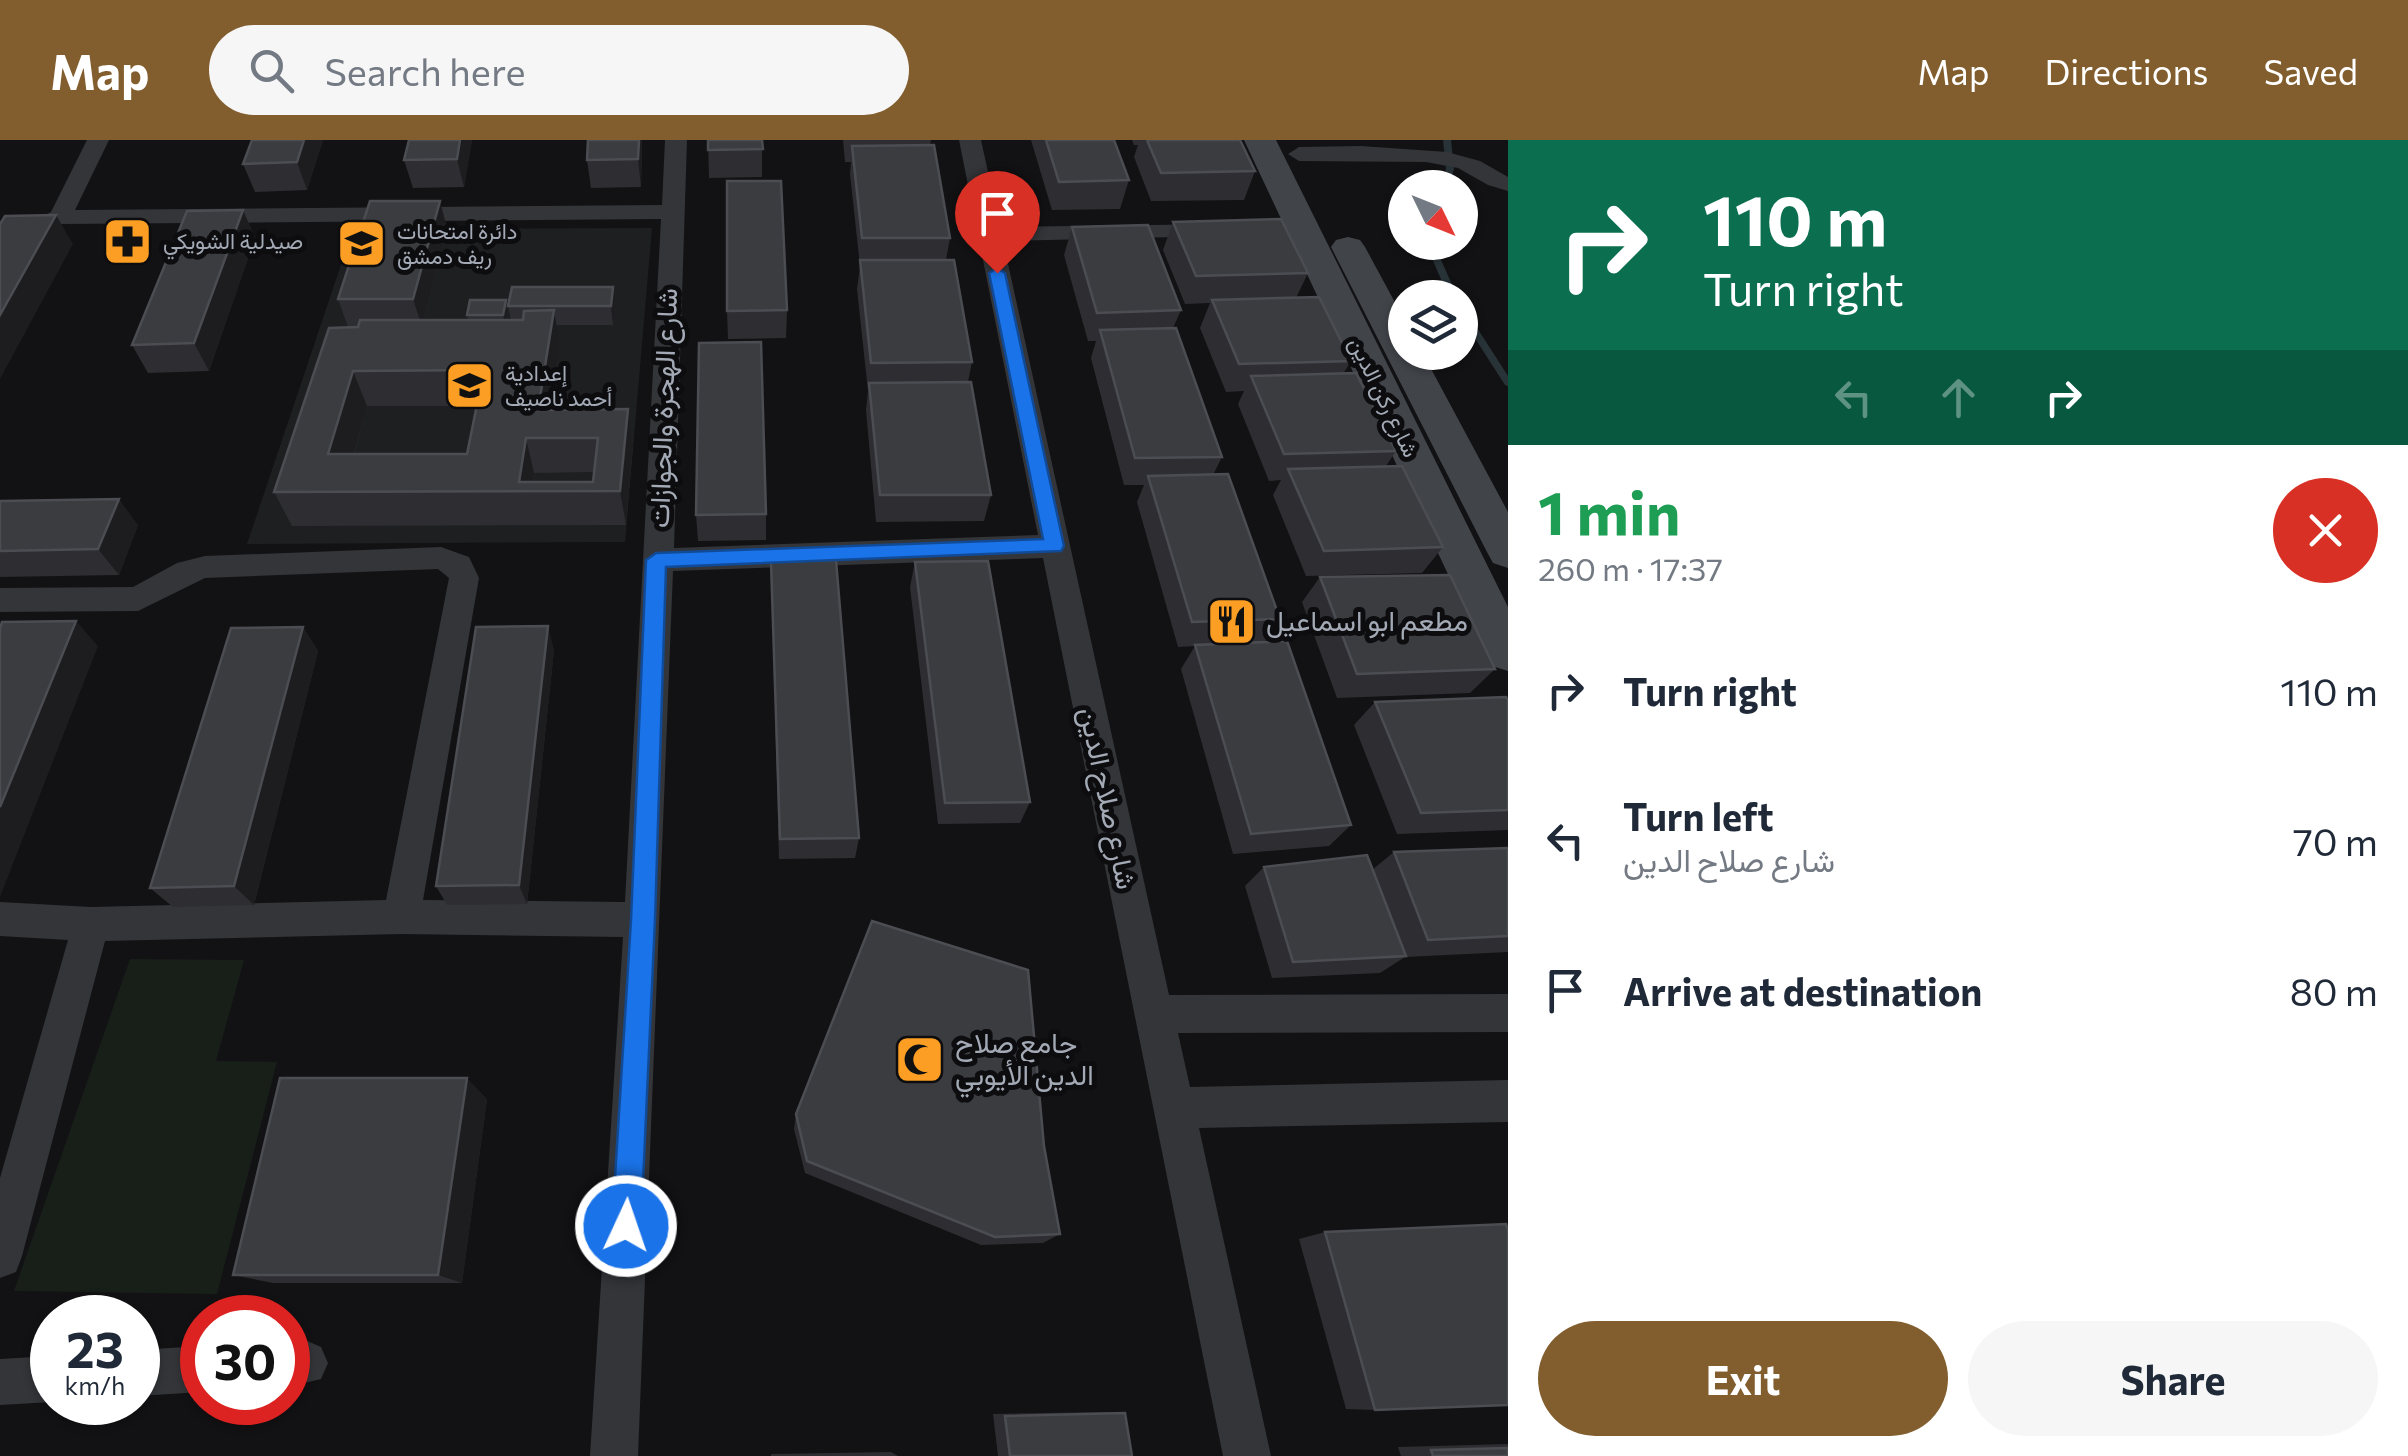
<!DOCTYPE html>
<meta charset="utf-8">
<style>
:root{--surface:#fff;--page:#f6f6f7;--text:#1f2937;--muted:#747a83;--accent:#825e2e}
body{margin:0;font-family:Commissioner,Vazirmatn,sans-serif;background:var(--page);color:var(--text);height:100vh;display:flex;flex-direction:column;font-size:38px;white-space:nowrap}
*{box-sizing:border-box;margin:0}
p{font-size:32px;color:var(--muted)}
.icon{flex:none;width:55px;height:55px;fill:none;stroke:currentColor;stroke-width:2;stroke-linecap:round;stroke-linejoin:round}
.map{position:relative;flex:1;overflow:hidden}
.side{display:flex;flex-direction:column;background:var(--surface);width:900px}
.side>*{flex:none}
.hud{background:#0b6e4f;color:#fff;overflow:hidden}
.needle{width:65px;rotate:133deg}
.controls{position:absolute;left:1388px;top:30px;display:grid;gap:20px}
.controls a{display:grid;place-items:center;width:90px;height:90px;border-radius:50%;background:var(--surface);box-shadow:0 2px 8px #0004;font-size:50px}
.speed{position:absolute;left:30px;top:1155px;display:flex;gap:20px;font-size:50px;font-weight:700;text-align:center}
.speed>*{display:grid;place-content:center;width:130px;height:130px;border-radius:50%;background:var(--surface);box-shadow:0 2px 8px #0004;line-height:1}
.speed small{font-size:25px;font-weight:400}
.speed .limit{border:15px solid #d22;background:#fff;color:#111}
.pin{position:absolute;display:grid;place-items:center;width:85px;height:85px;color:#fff;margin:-102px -42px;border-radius:50% 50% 50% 0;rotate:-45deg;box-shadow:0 0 10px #0007}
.pin .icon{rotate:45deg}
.me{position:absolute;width:110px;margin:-55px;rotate:3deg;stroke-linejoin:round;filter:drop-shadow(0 0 8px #0008)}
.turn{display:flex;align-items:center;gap:35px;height:210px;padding:0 30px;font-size:45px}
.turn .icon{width:130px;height:130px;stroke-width:2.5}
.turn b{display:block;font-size:70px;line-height:85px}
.lanes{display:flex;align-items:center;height:95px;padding:0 30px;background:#0003;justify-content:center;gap:50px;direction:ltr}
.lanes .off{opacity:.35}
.round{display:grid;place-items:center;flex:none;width:105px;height:105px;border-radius:52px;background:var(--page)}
.summary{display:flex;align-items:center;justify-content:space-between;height:170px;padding:0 30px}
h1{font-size:60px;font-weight:700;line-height:75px;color:#1e9e55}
.button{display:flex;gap:20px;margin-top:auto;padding:20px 30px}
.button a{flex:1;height:115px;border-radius:60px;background:var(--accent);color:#fff;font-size:40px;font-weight:700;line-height:115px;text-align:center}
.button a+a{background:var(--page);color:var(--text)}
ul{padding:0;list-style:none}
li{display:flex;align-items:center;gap:30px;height:150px;padding:0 30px}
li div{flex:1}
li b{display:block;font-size:38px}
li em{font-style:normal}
header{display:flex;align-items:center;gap:60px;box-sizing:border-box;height:140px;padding:0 50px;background:var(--accent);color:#fff}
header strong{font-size:48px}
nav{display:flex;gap:55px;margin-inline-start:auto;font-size:35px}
.search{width:700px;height:90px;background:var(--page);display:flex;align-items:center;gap:25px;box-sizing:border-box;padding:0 35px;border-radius:55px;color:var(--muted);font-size:38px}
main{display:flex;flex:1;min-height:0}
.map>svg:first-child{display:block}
.built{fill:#1e1f21}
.green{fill:#181f19}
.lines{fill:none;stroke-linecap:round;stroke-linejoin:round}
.stream{fill:#283338;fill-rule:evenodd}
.street{fill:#333539;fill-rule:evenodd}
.secondary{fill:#414449;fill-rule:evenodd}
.wall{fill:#2e2e32;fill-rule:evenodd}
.shaded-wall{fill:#1d1d20}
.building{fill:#3a3c40;stroke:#4b4d52;stroke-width:2.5;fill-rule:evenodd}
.route{fill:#1a73e8;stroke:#114b97;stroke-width:2.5}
.labels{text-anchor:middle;stroke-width:10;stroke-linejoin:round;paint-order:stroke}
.far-poi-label{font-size:22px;fill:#a3aab5;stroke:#0d0d0f;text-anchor:start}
.far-street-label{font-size:22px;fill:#a3aab5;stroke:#0d0d0f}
.street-label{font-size:28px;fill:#a3aab5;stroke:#0d0d0f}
.poi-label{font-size:28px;fill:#a3aab5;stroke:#0d0d0f;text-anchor:start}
</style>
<header>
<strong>Map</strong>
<div class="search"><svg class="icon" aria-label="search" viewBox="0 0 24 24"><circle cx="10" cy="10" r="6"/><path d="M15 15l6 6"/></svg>Search here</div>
<nav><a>Map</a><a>Directions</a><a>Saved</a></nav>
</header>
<main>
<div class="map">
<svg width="1508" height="1316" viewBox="0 0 1508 1316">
<rect width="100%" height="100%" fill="#121214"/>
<path class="built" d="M652,88L625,402L247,404L353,89Z"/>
<path class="green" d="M130,819L244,820L216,921L277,922L217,1154L14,1151Z"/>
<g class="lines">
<path class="stream" d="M1443,0H1451L1454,29L1448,48H1440L1446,29Z
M1425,102H1433L1458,158H1449Z
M1460,165L1463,166L1508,236V246L1505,245L1460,175Z"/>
<path class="street" d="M87,0H109L75,70L662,65L665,0H687L674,408L1038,395L959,0H981L1000,87L1226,84L1230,89L1218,96L1003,101L1169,855L1508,854V892L1178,893L1190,947L1508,940V982L1199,988L1271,1316H1223L1043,418L673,431L638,1316H590L623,797L401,794L105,801L22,1116L16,1132L0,1138V1038L68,800L0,796V762L91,767L386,760L449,438L438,429L205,438L138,471L0,472V448L133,447L177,423L205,416L441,407L469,417L479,438L423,760L625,762L661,79L61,84L32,104L9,142L0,144V116L22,87L51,72Z
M1361,6L1447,12L1480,21L1508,37V51L1488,45L1458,28L1426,22L1299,21L1288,14L1299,7Z
M305,1200L321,1207L328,1223L321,1239L288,1247V1201Z
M202,1206V1252L138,1256V1210Z
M52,1216V1262L0,1265V1219Z"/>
<path class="secondary" d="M1244,0H1276L1508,467V531L1492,526L1485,513Z
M1348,97L1360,100L1365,107L1405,181V212H1422L1508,372V428L1493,423L1487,412L1331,107L1336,100Z"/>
</g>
<path class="wall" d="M252,0H323L307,50L255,52L243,24Z
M472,0L464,47L413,48L404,20Z
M642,0L641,47L591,48L587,20Z
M708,0H762V37L709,38Z
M843,0H931L930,5L950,98L946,120L972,222L968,242L991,355L984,381L876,382L866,270L868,251L857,149L860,126L850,34L851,22H845Z
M1031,0H1114L1129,40L1120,69L1052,70Z
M1132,0H1240L1255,31L1244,60L1151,61L1134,17L1138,5H1134Z
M440,61L447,89L424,180H468L467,175L508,170L506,180H511L508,166L613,147L616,166L613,185H556L560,206L551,270L628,269L633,304L626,385L292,386L274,352L348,187L338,159ZM367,266H477L467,314H354ZM594,332L593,342H533L534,333Z
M243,70L255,98L209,231L148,233L132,205Z
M1173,82L1308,133L1296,158L1351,221L1343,234L1396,311L1386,326L1443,407L1422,433L1306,436L1273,355L1281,340L1269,341L1238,264L1244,251L1226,252L1200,188L1210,163L1185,164L1163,110Z
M1072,87L1181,170L1173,188L1222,317L1213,335L1280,479L1264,502L1351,685L1329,706L1233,714L1181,529L1195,506L1178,507L1137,362L1144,345H1124L1091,218L1096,201H1088L1064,115Z
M787,170L786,198L728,199L727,171Z
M0,361L138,385L119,435L0,437Z
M766,374V400L698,401L696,375Z
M771,422L859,698L855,718L779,719Z
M915,422L1030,662L1020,683L938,684L910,447Z
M1320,437L1495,529L1470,553L1337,558L1302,462Z
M303,487L318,511L254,765L173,767L150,748Z
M554,510L527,764L447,765L436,746Z
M1508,560V690L1397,694L1354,585L1375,562Z
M1508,708V812L1405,817L1380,833L1272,838L1245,746L1264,727L1372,730L1394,712Z
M487,959L462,1143H273L233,1135Z
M796,974L1044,1006L1060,1094L1043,1103L981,1105L805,1033L794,989Z
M1325,1092L1375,1270L1346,1269L1299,1099Z
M1107,1272L1125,1273L1132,1316H998L993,1274Z
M1508,1304V1316H1401L1398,1307Z
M891,1312L898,1316H771V1314Z"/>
<path class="shaded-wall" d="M304,0H323L307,50L297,22Z
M460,0H472L464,47L457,19Z
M639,0H642L641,47L638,19Z
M440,61L447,89L422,187L413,159Z
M243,70L255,98L209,231L194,203Z
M56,75L73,104L0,239V175Z
M613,147L616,166L613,185L611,166Z
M506,160L508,170L505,185L503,175Z
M554,170L560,206L547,298L538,270Z
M353,231L367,266L344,348L328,314Z
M628,269L633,304L626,385L620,351Z
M526,298L534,333L531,351L519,342Z
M119,359L138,385L119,435L98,409Z
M76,481L98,506L0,757V667Z
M548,486L554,510L527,764L519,745Z
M303,487L318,511L254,765L234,746Z
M467,938L487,959L462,1143L438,1135Z"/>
<path class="building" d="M252,0H304L297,22L243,24Z
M409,0H460L457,19L404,20Z
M588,0H639L638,19L587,20Z
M708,0H762L763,9L708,10Z
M1046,0H1114L1129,40L1059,42Z
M1147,0H1240L1255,31L1161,33Z
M934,5L950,98H862L852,6Z
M727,41H781L787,170L727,171Z
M370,61H440L413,159H338Z
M243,70L194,203L132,205L187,71Z
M56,75L0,175V84L5,76Z
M1281,79L1308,133L1196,136L1173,82Z
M1148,85L1181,170L1097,173L1072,87Z
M860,120H954L972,222L871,223Z
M512,147H613L611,166H508Z
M1319,157L1351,221L1239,224L1212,160Z
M470,160H506L503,175H467Z
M554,170L538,270L628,269L620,351L274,352L329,188L358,187L360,180H523L524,171ZM484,230L467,314H328L353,231ZM526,298H598L593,342H519Z
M1176,188L1222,317L1135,318L1100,190Z
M761,202L766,374L696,375L699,203Z
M1356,233L1396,311L1284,314L1251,236Z
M971,242L991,355H880L869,243Z
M1402,326L1443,407L1324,411L1288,329Z
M1228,334L1280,479L1192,482L1148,336Z
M119,359L98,409L0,411V361Z
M836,420L859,698L780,699L771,422Z
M988,421L1030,662L945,663L915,422Z
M1450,435L1495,529L1357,534L1320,437Z
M76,481L0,667V488L2,482Z
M548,486L519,745L436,746L476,487Z
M303,487L234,746L150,748L231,488Z
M1287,501L1351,685L1251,694L1195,505Z
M1506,557L1508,560V670L1421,673L1375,562Z
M1508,708V796L1428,800L1394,712Z
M1367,715L1406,816L1293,822L1264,727Z
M872,781L1028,830L1044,1006L1060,1094L995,1097L807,1021L796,974Z
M280,938H467L438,1135H233Z
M1506,1084L1508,1090V1265L1375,1270L1325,1092Z
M1125,1273L1132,1316H1010L1005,1276Z
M1508,1308V1316H1433L1431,1310Z"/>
<path class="route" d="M997,128L1005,133L1064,406L1061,411L666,427L655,780L641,1086L637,1096L626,1100L616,1096L612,1086L631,780L646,420L656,413L1043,399L989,133Z"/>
<defs>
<symbol id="pharmacy-square" viewBox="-11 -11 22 22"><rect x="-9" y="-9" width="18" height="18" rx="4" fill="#fb9e23" stroke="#0d0d0f"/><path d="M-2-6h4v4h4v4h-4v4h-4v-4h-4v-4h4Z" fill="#111"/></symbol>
<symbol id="school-square" viewBox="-11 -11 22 22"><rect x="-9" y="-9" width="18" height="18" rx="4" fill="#fb9e23" stroke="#0d0d0f"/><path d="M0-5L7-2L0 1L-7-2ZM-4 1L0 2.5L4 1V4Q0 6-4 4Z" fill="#111"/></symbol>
<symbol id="restaurant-square" viewBox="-11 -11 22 22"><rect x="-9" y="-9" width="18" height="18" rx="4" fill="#fb9e23" stroke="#0d0d0f"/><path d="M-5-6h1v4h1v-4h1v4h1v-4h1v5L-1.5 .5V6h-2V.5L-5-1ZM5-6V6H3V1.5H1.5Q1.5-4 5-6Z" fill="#111"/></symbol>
<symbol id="mosque-square" viewBox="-11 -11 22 22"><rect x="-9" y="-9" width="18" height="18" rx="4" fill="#fb9e23" stroke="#0d0d0f"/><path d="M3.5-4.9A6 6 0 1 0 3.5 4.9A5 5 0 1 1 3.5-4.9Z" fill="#111"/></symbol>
</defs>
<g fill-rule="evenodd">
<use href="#pharmacy-square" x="100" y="74" width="55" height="55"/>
<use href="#school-square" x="334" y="76" width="55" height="55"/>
<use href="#school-square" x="442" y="218" width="55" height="55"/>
<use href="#restaurant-square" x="1204" y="454" width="55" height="55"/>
<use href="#mosque-square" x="892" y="892" width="55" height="55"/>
</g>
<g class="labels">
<g class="far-poi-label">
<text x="397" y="99">دائرة امتحانات<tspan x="397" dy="25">ريف دمشق</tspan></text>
<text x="163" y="109">صيدلية الشويكي</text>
<text x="505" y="241">إعدادية<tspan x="505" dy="25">أحمد ناصيف</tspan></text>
</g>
<g class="far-street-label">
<text transform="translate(1384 257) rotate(64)" y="8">شارع ركن الدين</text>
</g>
<g class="street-label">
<text transform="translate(663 268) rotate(-88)" y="10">شارع الهجرة والجوازات</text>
<text transform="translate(1108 658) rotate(78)" y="10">شارع صلاح الدين</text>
</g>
<g class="poi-label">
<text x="1266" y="491">مطعم ابو اسماعيل</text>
<text x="955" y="913">جامع صلاح<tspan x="955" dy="32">الدين الأيوبي</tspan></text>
</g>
</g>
</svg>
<div class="controls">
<a><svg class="needle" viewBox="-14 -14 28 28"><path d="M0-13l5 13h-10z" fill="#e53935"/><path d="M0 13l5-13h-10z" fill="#747a83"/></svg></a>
<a><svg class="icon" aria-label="layers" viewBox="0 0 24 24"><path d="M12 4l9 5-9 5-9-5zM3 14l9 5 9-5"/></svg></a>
</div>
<div class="speed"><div>23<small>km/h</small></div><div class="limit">30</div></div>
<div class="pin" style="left:997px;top:133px;background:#d93025"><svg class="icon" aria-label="arrive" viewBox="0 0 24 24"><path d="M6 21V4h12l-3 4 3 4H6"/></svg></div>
<svg class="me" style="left:626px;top:1086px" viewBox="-20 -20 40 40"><circle r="17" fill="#1a73e8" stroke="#fff" stroke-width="3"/><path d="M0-11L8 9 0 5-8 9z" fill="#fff"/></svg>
</div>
<section class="side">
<div class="hud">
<div class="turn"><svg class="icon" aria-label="right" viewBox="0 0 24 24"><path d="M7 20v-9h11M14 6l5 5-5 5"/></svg><div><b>110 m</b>Turn right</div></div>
<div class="lanes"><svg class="icon off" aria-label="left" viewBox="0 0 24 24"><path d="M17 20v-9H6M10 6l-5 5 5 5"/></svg><svg class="icon off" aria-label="ahead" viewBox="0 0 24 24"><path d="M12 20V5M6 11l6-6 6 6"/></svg><svg class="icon" aria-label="right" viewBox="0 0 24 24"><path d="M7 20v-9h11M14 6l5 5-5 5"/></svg></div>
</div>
<div class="summary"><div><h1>1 min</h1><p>260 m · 17:37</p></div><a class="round" style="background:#d93025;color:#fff"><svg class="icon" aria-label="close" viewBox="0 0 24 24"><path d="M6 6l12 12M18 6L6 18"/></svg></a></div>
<ul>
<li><svg class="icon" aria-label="right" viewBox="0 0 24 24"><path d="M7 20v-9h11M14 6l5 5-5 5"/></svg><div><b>Turn right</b></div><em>110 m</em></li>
<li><svg class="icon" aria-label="left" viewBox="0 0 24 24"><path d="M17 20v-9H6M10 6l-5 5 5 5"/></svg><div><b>Turn left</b><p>شارع صلاح الدين</p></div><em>70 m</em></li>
<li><svg class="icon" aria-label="arrive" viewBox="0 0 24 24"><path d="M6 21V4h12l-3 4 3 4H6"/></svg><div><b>Arrive at destination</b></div><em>80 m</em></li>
</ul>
<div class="button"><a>Exit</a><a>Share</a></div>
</section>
</main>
